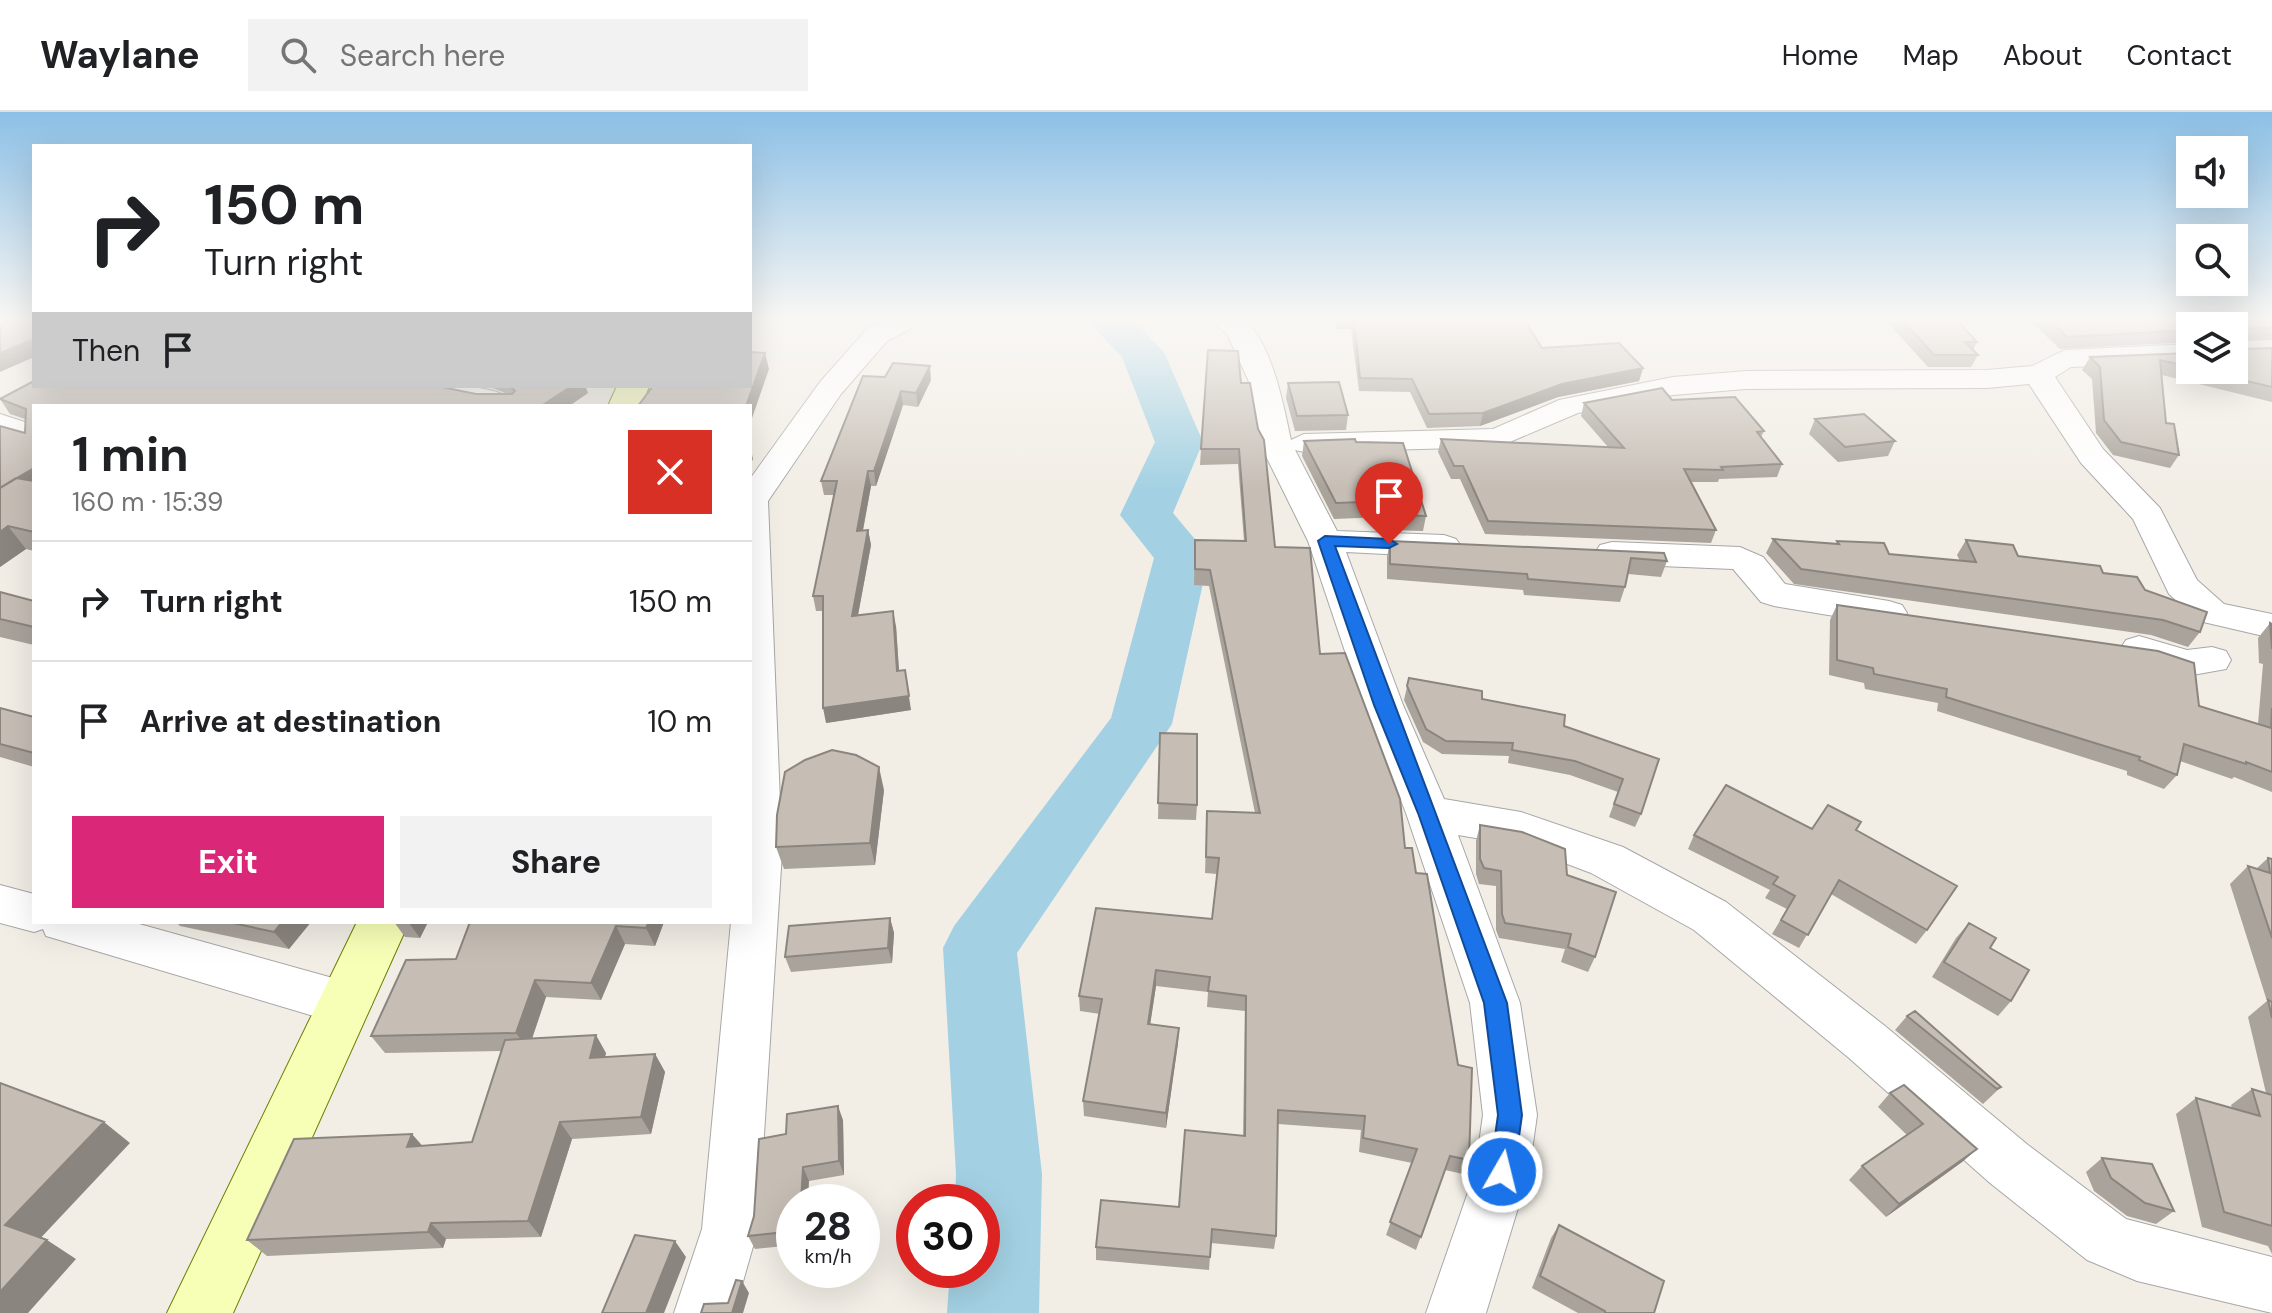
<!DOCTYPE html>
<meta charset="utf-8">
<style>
:root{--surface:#fff;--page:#f2f2f2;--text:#202124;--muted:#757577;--line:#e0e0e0;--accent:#db2777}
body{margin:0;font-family:"DM Sans",sans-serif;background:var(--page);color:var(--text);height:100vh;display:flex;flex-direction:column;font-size:30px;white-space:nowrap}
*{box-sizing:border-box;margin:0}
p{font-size:26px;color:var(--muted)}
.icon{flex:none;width:44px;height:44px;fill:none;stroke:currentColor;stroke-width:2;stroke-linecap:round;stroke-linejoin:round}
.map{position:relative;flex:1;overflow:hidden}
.side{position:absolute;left:32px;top:292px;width:720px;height:520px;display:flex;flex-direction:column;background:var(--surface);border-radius:0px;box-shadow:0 8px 32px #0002}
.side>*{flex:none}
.top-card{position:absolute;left:32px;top:32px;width:720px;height:244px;border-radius:0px;box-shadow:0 8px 32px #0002;background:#fff;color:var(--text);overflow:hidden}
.controls{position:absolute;left:2176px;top:24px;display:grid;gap:16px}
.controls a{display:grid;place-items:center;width:72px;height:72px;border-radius:0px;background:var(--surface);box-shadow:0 8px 32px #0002;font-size:40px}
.speed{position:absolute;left:776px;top:1072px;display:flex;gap:16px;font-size:40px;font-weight:700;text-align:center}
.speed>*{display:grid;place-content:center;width:104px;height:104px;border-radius:50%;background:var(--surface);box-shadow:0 8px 32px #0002;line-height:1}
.speed small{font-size:20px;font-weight:400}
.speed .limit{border:12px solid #d22;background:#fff;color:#111}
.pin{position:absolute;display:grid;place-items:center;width:68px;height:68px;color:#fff;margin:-82px -34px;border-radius:50% 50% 50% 0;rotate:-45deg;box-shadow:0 0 8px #0007}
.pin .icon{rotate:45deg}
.me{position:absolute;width:88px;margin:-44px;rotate:8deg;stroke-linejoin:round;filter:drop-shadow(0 0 6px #0008)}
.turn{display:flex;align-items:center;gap:28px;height:168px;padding:0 40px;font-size:36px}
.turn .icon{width:104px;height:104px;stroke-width:2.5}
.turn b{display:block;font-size:56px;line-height:68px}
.then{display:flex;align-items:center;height:76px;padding:0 40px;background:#0003;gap:16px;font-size:30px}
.round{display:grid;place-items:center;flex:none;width:84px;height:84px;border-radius:0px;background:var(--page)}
.head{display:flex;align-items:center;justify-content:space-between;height:136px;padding:0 40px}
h1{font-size:48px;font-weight:700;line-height:60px}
.action{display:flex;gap:16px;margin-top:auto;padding:16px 40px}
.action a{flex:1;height:92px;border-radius:0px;background:var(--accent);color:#fff;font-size:32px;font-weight:700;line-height:92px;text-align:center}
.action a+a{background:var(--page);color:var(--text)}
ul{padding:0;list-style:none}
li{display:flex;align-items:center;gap:24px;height:120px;padding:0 40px;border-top:2px solid var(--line)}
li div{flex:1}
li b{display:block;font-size:30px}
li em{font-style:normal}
header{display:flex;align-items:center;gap:48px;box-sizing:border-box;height:112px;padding:0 40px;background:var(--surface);border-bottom:2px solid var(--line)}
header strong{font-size:38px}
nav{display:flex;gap:44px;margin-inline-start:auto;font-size:28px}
.search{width:560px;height:72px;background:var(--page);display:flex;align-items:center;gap:20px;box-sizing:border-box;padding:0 28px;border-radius:0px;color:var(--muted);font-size:30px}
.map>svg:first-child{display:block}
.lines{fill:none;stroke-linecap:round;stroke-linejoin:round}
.river{fill:#a3d1e3;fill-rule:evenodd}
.street-casing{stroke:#a7a7a7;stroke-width:2}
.secondary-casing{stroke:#6a7f00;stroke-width:2}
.street{fill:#fff;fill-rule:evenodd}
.secondary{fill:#f7ffb7;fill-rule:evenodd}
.wall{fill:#aaa39c}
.shaded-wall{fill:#8b857f}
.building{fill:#c6beb5;stroke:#8b857f;stroke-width:2}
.route{fill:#1a73e8;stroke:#114b97;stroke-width:2}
</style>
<header>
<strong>Waylane</strong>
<div class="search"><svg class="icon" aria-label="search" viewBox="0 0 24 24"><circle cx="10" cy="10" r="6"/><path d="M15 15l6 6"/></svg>Search here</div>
<nav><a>Home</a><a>Map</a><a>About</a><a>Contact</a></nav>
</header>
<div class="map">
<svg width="2272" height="1201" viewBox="0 0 2272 1201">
<rect width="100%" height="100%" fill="#f2eee6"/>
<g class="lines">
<path class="river" d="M1088,209H1134L1164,240L1203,330L1173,401L1209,444L1172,612L1017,841L1042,1062L1039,1201H947L950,1158H982V1090H955L956,1062L943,836L954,814L1111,606L1154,446L1120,403L1155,330L1122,245Z"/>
<defs>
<path id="street" d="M883,209H918L914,215L887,229L841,282L768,389L782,740L758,1117L734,1201H674L702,1117L731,810H750V367L820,270L867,217Z
M1212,209H1245C1272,231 1284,295 1291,328L1304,322L1493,317L1559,288L1673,265L1746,259L1987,258L2032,254L2065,238L2190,232V250L2071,255L2055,265L2103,337L2160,396L2197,468L2224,492L2272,502V526L2199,509L2169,482L2133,407L2081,351L2029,272L1987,276L1746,277L1673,283L1578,301L1498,335L1304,340L1295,338L1337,419L1444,423L1456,427L1461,434L1456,441L1444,445L1346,440L1403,593L1444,687L1521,700L1623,735L1726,790L1885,914L2028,1033L2126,1107L2272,1145V1201L2137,1169L2087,1148L1990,1071L1849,946L1694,818L1591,761L1517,733L1458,723L1520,891L1537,1003L1529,1060L1486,1201H1426L1475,1060L1483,1003L1470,891L1406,701L1363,593L1308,429L1260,332L1250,272L1227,222Z
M428,274C452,274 503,272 518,294C494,294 443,296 428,274Z
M0,302L34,313V333L0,322Z
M1612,430L1740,435L1763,445L1785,472L1889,489L1902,493L1907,501L1902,509L1889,513L1774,494L1761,490L1733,457L1612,452L1600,449L1595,441L1600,433Z
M2139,524L2187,538L2212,535L2226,539L2231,548L2226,557L2187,564L2126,546L2120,537L2126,528Z
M0,773L34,782V810H132L347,870L364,877L372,892L364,907L347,914L63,829L46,824L43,817L34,820L0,811Z"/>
<path id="secondary" d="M617,274H649L642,294H608Z
M357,810H409L233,1201H167Z"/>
</defs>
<use href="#street" class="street-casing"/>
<use href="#secondary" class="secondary-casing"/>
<use href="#street" class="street"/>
<use href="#secondary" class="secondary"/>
</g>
<path class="wall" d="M1336,209H1525L1542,236L1643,256L1639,269L1558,285L1480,314L1427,316L1410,280L1359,279L1351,217H1337Z
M1886,209H1958L1977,230L1973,238L1978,243L1971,255H1928Z
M2030,209H2272V228L2240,229L2241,237L2272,236V290L2162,263L2166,311L2179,343L2170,356L2113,343L2096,321L2092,267L2082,258L2090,245L2190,241V258H2234V214H2190V230L2060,237Z
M863,264L931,268L918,295L903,293L876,374H871L863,419L868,418L871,433L858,503L896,514L899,558L911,598L826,611L823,499H816L813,484L834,383H824L821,369Z
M1241,271L1275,435L1416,761L1469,1048L1463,1062L1445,1058L1416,1138L1386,1123L1412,1051L1359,1040L1361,1018L1278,1012L1276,1124L1274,1137L1211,1131L1209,1158L1096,1148V1135L1179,1095L1243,1024L1245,899L1207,895L1208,880L1156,874L1150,912L1179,916L1178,931L1166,1016L1084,1004L1083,989L1100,902L1080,899L1079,884L1212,807L1217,762L1205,761L1207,699L1255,701L1209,474L1194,473L1195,428L1244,429L1238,352L1200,353L1201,337Z
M1288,271L1348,303L1346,318L1295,319L1286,286Z
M479,274H585L588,281L569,294H34V439L26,437L0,455V314L25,321V307L10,302L0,287L508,282L490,275Z
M1672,288L1764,319L1761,325L1782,352L1777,365L1719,367L1718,370H1691L1716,418L1711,431L1485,422L1460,367H1451L1438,340L1441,327L1608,335L1581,304L1584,291Z
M1815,307L1895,329L1888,344L1838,350L1809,322Z
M1304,329L1356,330L1426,404L1423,419L1386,418V405L1334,407L1302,344Z
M1773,427L1836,432L1837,429L1889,442L1960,449L1957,443L1966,428L2018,444L2103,461L2145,478L2200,520L2188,535L2151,523L1794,472L1766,441Z
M1390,429L1667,449L1661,465L1628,462L1625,475L1620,490L1524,483L1523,478L1387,467V445Z
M0,480L34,489V533L0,525Z
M1837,493L2199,594L2258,612L2263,552L2259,551L2258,526L2270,511L2272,512V680L2234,665L2232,667L2180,649L2177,663L2164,677L2127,663V659L1937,599L1938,591L1865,577L1864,571L1829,563L1830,508Z
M1409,566L1482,587L1564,614L1659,647L1641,702L1635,715L1609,705L1618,680L1570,663L1508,651L1509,644L1442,642L1423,630L1404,588Z
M0,596L34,605V655L0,645Z
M1160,621L1197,693L1196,708L1158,707Z
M884,678L875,753L784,757L776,735Z
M1480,713L1567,763L1595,845L1588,860L1561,850L1565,837L1499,826L1496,818V774L1479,772L1476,762V729Z
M1856,718L1927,818L1916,832L1831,782L1799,836L1772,822L1787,797L1765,786L1770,778L1688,737L1694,723Z
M2268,746L2272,747V1142L2268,1134L2202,1115L2176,1002L2196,986L2232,996L2231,993L2252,977L2266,981L2248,905L2267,889L2230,772L2248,754L2256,757Z
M890,806L894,821L892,851L791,860L785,845Z
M176,810H311L289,837L180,814Z
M394,810H428L420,826L405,825Z
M470,810H664L655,834L625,832L601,888L546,885L532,927L606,941L605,945L655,942L665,960L651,1022L572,1027L541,1125L446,1127L443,1136L267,1144L247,1128L422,1034L472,1030L502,939L385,941L371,924L456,847Z
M1969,811L1990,836L2011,889L1998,904L1932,865L1956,826Z
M1907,904L2001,975L1983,992L1895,918Z
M1890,981L1977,1037L1962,1050L1886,1105L1849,1068L1862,1054L1907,1023L1878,995Z
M843,1008L844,1063L809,1069L794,1090V1133L755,1137L748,1124L786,1022Z
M2102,1046L2174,1099L2156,1112L2127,1104L2094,1079L2086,1060Z
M1559,1113L1654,1201H1578L1532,1176L1551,1126Z"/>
<path class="shaded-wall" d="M34,227V245L0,260V241Z
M765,241L769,257L750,312V294H746Z
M930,254L931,268L918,295L916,281Z
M1643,256L1639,269L1558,285L1480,314L1483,301L1562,272Z
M572,274H585L588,281L569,294H541Z
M901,279L903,293L876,374L874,359Z
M750,334L753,347L750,353Z
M34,356V378L0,376Z
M868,359L871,374L860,433L857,419Z
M8,414L26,437L0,455V420Z
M868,418L871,433L855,519L852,504Z
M893,499L896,514L900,574L897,559Z
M905,558L911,598L826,611L823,596Z
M879,655L884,678L875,753L870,731Z
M890,806L894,821L892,851L888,836Z
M282,810H311L289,837L274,820Z
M409,810H428L420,826L409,811Z
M649,810H664L655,834L646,816Z
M616,814L625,832L601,888L591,871Z
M1156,858V874L1148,927V912Z
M535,868L546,885L528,938L516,921Z
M1179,916L1178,931L1166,1016V1001Z
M596,923L606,941L600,964L590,946Z
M655,942L665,960L651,1022L641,1005Z
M838,994L843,1008L844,1063L839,1049Z
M104,1010L130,1031L35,1132L5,1113Z
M560,1010L572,1027L541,1125L528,1109Z
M412,1022L427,1039L407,1035Z
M1977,1037L1962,1050L1886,1105L1899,1092Z
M803,1055L809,1069L808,1090H801Z
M431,1111L446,1127L443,1136L428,1120Z
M47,1128L76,1147L28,1201H0V1180Z
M675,1129L686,1145L664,1201H646Z
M742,1169L749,1181L743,1201H732Z"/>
<path class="building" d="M8,209H34V227L0,241V213Z
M1354,209H1525L1542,236L1619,231L1643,256L1562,272L1483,301L1429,302L1412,267L1360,266Z
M1903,209H1958L1977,230H1965L1978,243H1934Z
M2050,209H2272V216L2240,217L2241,237L2272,236V275L2201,258H2234V214H2190V218L2067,225Z
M1208,238L1238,239L1241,271H1250L1258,317L1264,328L1275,435L1310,436L1320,542L1345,541L1400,687L1405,736H1412L1416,761L1427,762L1458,953L1472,956L1469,1048L1450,1044L1421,1125L1390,1110L1417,1037L1363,1026L1365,1004L1278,998L1276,1124L1212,1117L1210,1145L1096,1135L1101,1088L1179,1095L1185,1018L1245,1024L1246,884L1208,879L1210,865L1156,858L1148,912L1179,916L1166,1001L1083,989L1102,887L1079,884L1096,796L1212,807L1219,746L1206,745L1207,699L1260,701L1210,458L1195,457V428L1246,429L1239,337H1201Z
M750,240L765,241L746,294H638L653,274H750Z
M2190,241V255L2160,248L2166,311L2174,312L2179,343L2121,330L2104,308L2100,255L2090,245Z
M893,251L930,254L916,281L901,279L874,359H868L857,419L868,418L852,504L893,499L897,559L905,558L909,584L823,596V484H813L837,369H821L863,264L885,265Z
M34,269V274H437L476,282H512L515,279L510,274H572L541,294H34V356L0,376V314L25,321L26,297L0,287Z
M1339,270L1348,303L1297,304L1288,271Z
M1662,276L1672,288L1735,285L1764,319L1757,320L1782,352L1721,355L1723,358L1684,357L1716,418L1488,409L1463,354H1454L1441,327L1624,336L1584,291Z
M1864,302L1895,329L1845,335L1815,307Z
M1355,327L1356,330L1403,331L1426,404L1389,403V389L1336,391L1304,329Z
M16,366L34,369V420L8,414L0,420V376Z
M1773,427L1839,432L1837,429L1884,431L1889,442L1976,450L1966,428L2013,433L2018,444L2100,454L2103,461L2137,465L2145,478L2207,500L2200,520L2163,508L1801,457Z
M1390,429L1664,441L1667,449L1631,446L1625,475L1528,467L1527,462L1390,452Z
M0,480L34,489V515L0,507Z
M1837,493L2158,539L2194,551L2199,594L2271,616L2272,596V660L2246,650V652L2184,632L2177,663L2139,648L2140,645L1946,585L1947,577L1874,562L1873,556L1837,548Z
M2270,511L2272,512V537V536Z
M1409,566L1482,579V587L1565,603L1564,614L1659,647L1641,702L1614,692L1623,667L1575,649L1512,638L1513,631L1446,629L1426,617L1407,574Z
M0,596L34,605V641L0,632Z
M1160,621L1197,622V693L1158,691Z
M832,638L856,643L879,655L870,731L776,735L777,703L785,660L805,648Z
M1726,673L1812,717L1828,693L1861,710L1856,718L1957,774L1927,818L1839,768L1808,823L1781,808L1795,784L1773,772L1778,765L1694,723Z
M1480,713L1522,720L1565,737L1567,763L1616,780L1595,845L1568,835L1571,822L1505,811L1502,802L1501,759L1484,756L1480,747Z
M2268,746L2272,747V826L2248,754L2270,761Z
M890,806L888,836L785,845L789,814Z
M228,810H282L274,820Z
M470,810H649L646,816L616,814L591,871L535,868L516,921L371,924L406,848L456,847Z
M1969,811L1996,826L1990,836L2029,858L2011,889L1944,850Z
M2268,888L2272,890V906Z
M1915,899L2001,975L1997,977L1907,904Z
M596,923L590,946L655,942L641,1005L560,1010L528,1109L431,1111L428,1120L247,1128L294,1027L412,1022L407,1035L472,1030L505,928Z
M0,971L104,1010L5,1113L47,1128L0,1180Z
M1904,973L1977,1037L1899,1092L1862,1054L1923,1012L1890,981Z
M2252,977L2272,983V1114L2224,1100L2196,986L2260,1004Z
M838,994L839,1049L803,1055L801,1090H794V1119L748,1124L754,1104L759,1027L786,1022L787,1002Z
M2102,1046L2152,1052L2174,1099L2145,1091L2111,1066Z
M1559,1113L1664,1169L1654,1201H1605V1199L1540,1164Z
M635,1123L675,1129L646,1201H602Z
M736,1168L742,1169L732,1201H701L704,1192L728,1191Z"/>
<linearGradient id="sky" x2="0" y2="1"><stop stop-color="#8cc0e6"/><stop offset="0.55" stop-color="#f9f7f4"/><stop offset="1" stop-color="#f9f7f4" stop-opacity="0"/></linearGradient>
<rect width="2272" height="377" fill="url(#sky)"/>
<path class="route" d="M1325,424L1389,427L1397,432L1389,436L1335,434L1507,891L1522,1003L1514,1060L1511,1069L1502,1072L1493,1069L1490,1060L1498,1003L1484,891L1418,701L1374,593L1318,429Z"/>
</svg>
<div class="controls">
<a><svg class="icon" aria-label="sound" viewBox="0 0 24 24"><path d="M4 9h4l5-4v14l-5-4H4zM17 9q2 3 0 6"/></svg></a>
<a><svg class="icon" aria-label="search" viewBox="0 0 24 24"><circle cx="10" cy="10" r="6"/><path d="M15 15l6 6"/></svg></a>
<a><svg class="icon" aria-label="layers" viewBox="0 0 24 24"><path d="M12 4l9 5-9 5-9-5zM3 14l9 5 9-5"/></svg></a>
</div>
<div class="speed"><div>28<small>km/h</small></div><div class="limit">30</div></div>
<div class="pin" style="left:1389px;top:432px;background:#d93025"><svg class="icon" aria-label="arrive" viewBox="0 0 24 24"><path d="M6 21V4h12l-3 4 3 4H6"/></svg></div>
<svg class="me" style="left:1502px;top:1060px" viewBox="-20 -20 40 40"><circle r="17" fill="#1a73e8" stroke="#fff" stroke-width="3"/><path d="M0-11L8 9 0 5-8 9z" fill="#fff"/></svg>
<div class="top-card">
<div class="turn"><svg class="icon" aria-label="right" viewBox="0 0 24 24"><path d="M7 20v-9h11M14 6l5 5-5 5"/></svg><div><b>150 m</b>Turn right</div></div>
<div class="then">Then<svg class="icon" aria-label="arrive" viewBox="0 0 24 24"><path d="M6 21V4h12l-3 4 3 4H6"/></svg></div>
</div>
<section class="side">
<div class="head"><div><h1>1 min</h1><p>160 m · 15:39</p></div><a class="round" style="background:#d93025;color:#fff"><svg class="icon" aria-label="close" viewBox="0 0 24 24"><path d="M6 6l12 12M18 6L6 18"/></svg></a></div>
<ul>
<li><svg class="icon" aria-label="right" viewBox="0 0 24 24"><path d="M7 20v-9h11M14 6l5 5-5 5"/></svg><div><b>Turn right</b></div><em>150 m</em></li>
<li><svg class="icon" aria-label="arrive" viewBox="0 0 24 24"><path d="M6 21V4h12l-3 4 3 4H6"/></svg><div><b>Arrive at destination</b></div><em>10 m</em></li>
</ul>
<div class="action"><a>Exit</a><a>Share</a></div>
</section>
</div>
